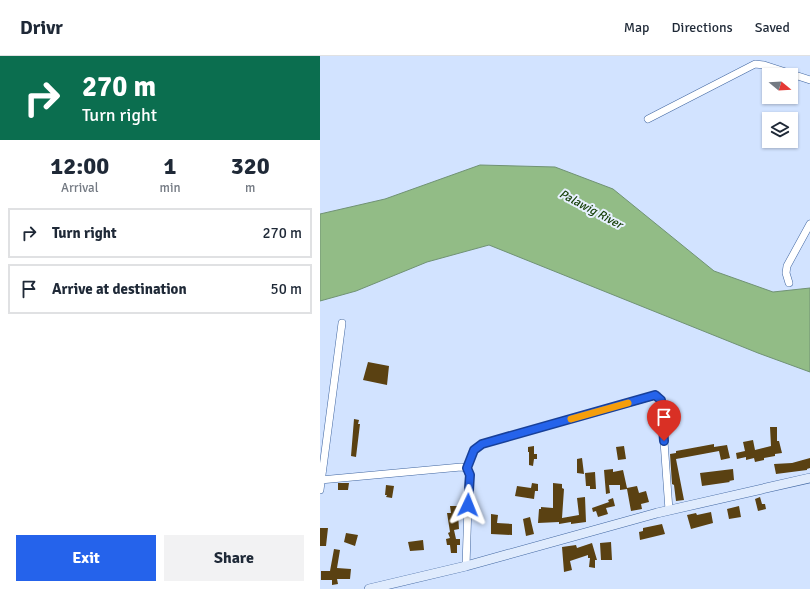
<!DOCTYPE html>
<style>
:root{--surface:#fff;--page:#f2f2f3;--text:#1f2937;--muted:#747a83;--line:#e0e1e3;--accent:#2563eb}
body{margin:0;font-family:Signika,sans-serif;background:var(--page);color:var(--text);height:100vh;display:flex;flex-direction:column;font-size:15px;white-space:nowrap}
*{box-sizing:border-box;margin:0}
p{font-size:13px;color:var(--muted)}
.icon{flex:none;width:22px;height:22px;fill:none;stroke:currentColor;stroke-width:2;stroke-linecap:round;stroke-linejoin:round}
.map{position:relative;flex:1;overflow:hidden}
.side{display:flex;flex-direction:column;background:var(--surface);width:320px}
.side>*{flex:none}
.banner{background:#0b6e4f;color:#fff;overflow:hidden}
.needle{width:26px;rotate:108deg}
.buttons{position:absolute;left:442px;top:12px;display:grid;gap:8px}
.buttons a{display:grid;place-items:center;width:36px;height:36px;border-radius:0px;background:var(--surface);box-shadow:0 1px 3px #0004;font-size:20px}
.pin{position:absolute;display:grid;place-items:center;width:34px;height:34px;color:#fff;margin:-41px -17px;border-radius:50% 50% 50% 0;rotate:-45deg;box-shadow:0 0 4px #0007}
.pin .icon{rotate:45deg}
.me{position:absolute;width:44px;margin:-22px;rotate:2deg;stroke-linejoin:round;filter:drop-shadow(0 0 3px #0008)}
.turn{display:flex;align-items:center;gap:14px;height:84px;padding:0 16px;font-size:18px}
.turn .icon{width:52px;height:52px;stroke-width:2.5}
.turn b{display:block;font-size:28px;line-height:34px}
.eta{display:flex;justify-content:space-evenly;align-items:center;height:68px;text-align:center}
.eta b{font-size:24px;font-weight:700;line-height:28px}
.cta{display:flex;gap:8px;margin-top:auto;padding:8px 16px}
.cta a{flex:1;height:46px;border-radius:0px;background:var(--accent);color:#fff;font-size:16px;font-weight:700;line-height:46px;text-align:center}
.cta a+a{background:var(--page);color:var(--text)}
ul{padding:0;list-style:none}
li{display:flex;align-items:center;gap:12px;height:50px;margin:0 8px 6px;padding:0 8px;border:2px solid var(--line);border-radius:0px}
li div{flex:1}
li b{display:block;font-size:15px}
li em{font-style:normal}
header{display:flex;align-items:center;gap:24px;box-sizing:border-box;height:56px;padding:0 20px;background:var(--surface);border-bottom:1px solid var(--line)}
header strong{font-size:19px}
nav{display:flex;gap:22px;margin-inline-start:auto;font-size:14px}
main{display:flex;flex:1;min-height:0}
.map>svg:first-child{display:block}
.water{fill:#92bc86;stroke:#709274}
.building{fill:#5a4112}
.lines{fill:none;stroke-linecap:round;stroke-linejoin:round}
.street-casing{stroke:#4066a1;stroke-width:8}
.secondary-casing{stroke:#4066a1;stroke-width:10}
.street{stroke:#fff;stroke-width:7}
.secondary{stroke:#dfebfd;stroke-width:9}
.route-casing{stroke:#184099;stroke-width:10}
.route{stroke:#2563eb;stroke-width:7}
.slow{stroke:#f59e0b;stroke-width:7}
.labels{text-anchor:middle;stroke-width:4;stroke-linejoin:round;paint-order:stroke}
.water-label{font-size:12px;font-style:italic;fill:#184109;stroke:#e7f0fe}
</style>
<header>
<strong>Drivr</strong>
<nav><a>Map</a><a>Directions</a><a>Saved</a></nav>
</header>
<main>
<section class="side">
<div class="banner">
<div class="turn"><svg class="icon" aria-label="right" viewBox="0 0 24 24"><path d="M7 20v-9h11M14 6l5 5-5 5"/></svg><div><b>270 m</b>Turn right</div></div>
</div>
<div class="eta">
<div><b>12:00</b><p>Arrival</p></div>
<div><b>1</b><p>min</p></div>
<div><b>320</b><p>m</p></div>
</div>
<ul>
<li><svg class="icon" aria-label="right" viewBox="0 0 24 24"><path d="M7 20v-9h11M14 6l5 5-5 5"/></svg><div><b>Turn right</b></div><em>270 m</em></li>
<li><svg class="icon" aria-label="arrive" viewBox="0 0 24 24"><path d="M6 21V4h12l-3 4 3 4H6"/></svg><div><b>Arrive at destination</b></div><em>50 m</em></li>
</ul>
<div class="cta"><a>Exit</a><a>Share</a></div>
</section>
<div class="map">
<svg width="490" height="533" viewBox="0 0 490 533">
<rect width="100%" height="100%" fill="#d2e3ff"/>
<path class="water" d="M160,109L235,111L293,133L394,215L453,236L490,232V316L438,297L169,189L107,206L36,235L0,245V158L65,143Z"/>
<path class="building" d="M48,306L69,310L67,329L43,324Z
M34,363L39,364L38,368H40L36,401L31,400Z
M450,371H457V385H459L462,397L455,398V400L444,402V404L435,406L434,402L426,404V401L417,403L416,397L425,395L423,386L433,384L435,394L451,390Z
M394,388V391L407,389L410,402L401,404L399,395L356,403L364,444L356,445L354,429L352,428L350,398L356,397V395Z
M214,390V398H217V403H214L213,410L209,409V396H208V391Z
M304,390L306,403L298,404L296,391Z
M262,402L264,418L257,417V403Z
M490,402V412L487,413V414L456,418L454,408L472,407Z
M293,413V416L303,414L307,432L317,430L319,437L326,435L329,446L321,448L322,453L311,455L307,433L300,434V429H289L290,437L286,438L284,414Z
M413,413L414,424L409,425L410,426L382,430L380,417Z
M275,416L276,433H270V430H266L265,417Z
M18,427H29L28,434H18Z
M212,427L218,428V435H215L214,443L195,440L197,430L211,432Z
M233,427L242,428V432L244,433L242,462L259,459L257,442L265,441L266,466L251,468V466L239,468V466L218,467L219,453H221V451L233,452Z
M66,429L74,430L72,442L66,441L67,439H65Z
M440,441L442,448H445L446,453L438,455L435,443Z
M293,442L295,450L286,452L288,458L278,461L276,455L273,456L272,452L289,446L288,444Z
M130,450H140V456H138V458L139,473L134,474L136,483H140V489H137V497H131L130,489H127L126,483L130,482L128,477L130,476L127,457H131Z
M419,450L421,461L409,463L407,453Z
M391,456L393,467L371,473L367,459L376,457L377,459Z
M171,458L178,459L177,467L192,468V479L171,478Z
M210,461L214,478L206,480L203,463Z
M342,468L345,478L320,484L319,476L323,475V472Z
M0,472H8L6,490H0Z
M26,477L38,479L35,490L24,486Z
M103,484L104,494L90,495L88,486Z
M291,486L292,504H281L280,487Z
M272,487L277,504H275V512L269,511L270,502H268V499L250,505L252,514L244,516L242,491L256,489L257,492Z
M14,493L20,494L17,512L31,513L30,523H17L18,528L12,529V524H1V515H10Z"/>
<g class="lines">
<defs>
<path id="street" d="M328,63L435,8L444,9L490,24
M469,227L466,217L467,210L490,168
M147,412L154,394L162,388L337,339L341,344L349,454
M0,424L141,411L147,412L149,419L146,510
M0,434L22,267"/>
<path id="secondary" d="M49,533L146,510L337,457L490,422"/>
</defs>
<use href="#street" class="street-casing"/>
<use href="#secondary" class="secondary-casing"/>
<use href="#street" class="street"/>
<use href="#secondary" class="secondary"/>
</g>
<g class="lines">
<defs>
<path id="route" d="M148,449L150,419L147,412L154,394L162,388L335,339L341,344L344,385"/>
</defs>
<use href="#route" class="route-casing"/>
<use href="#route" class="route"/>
<path class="slow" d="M251,363L308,347"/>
</g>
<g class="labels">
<g class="water-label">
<text transform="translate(271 153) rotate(28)" y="4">Palawig River</text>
</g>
</g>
</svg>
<div class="buttons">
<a><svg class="needle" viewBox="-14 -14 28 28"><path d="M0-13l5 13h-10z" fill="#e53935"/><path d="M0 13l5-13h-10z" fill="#747a83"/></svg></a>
<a><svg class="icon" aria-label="layers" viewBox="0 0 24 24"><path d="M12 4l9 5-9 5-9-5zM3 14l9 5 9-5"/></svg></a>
</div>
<div class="pin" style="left:344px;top:385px;background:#d93025"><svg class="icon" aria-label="arrive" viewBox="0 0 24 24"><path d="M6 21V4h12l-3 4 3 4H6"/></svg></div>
<svg class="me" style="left:148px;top:449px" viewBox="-20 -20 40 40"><path d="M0-17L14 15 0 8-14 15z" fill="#2563eb" stroke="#fff" stroke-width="4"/></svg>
</div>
</main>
